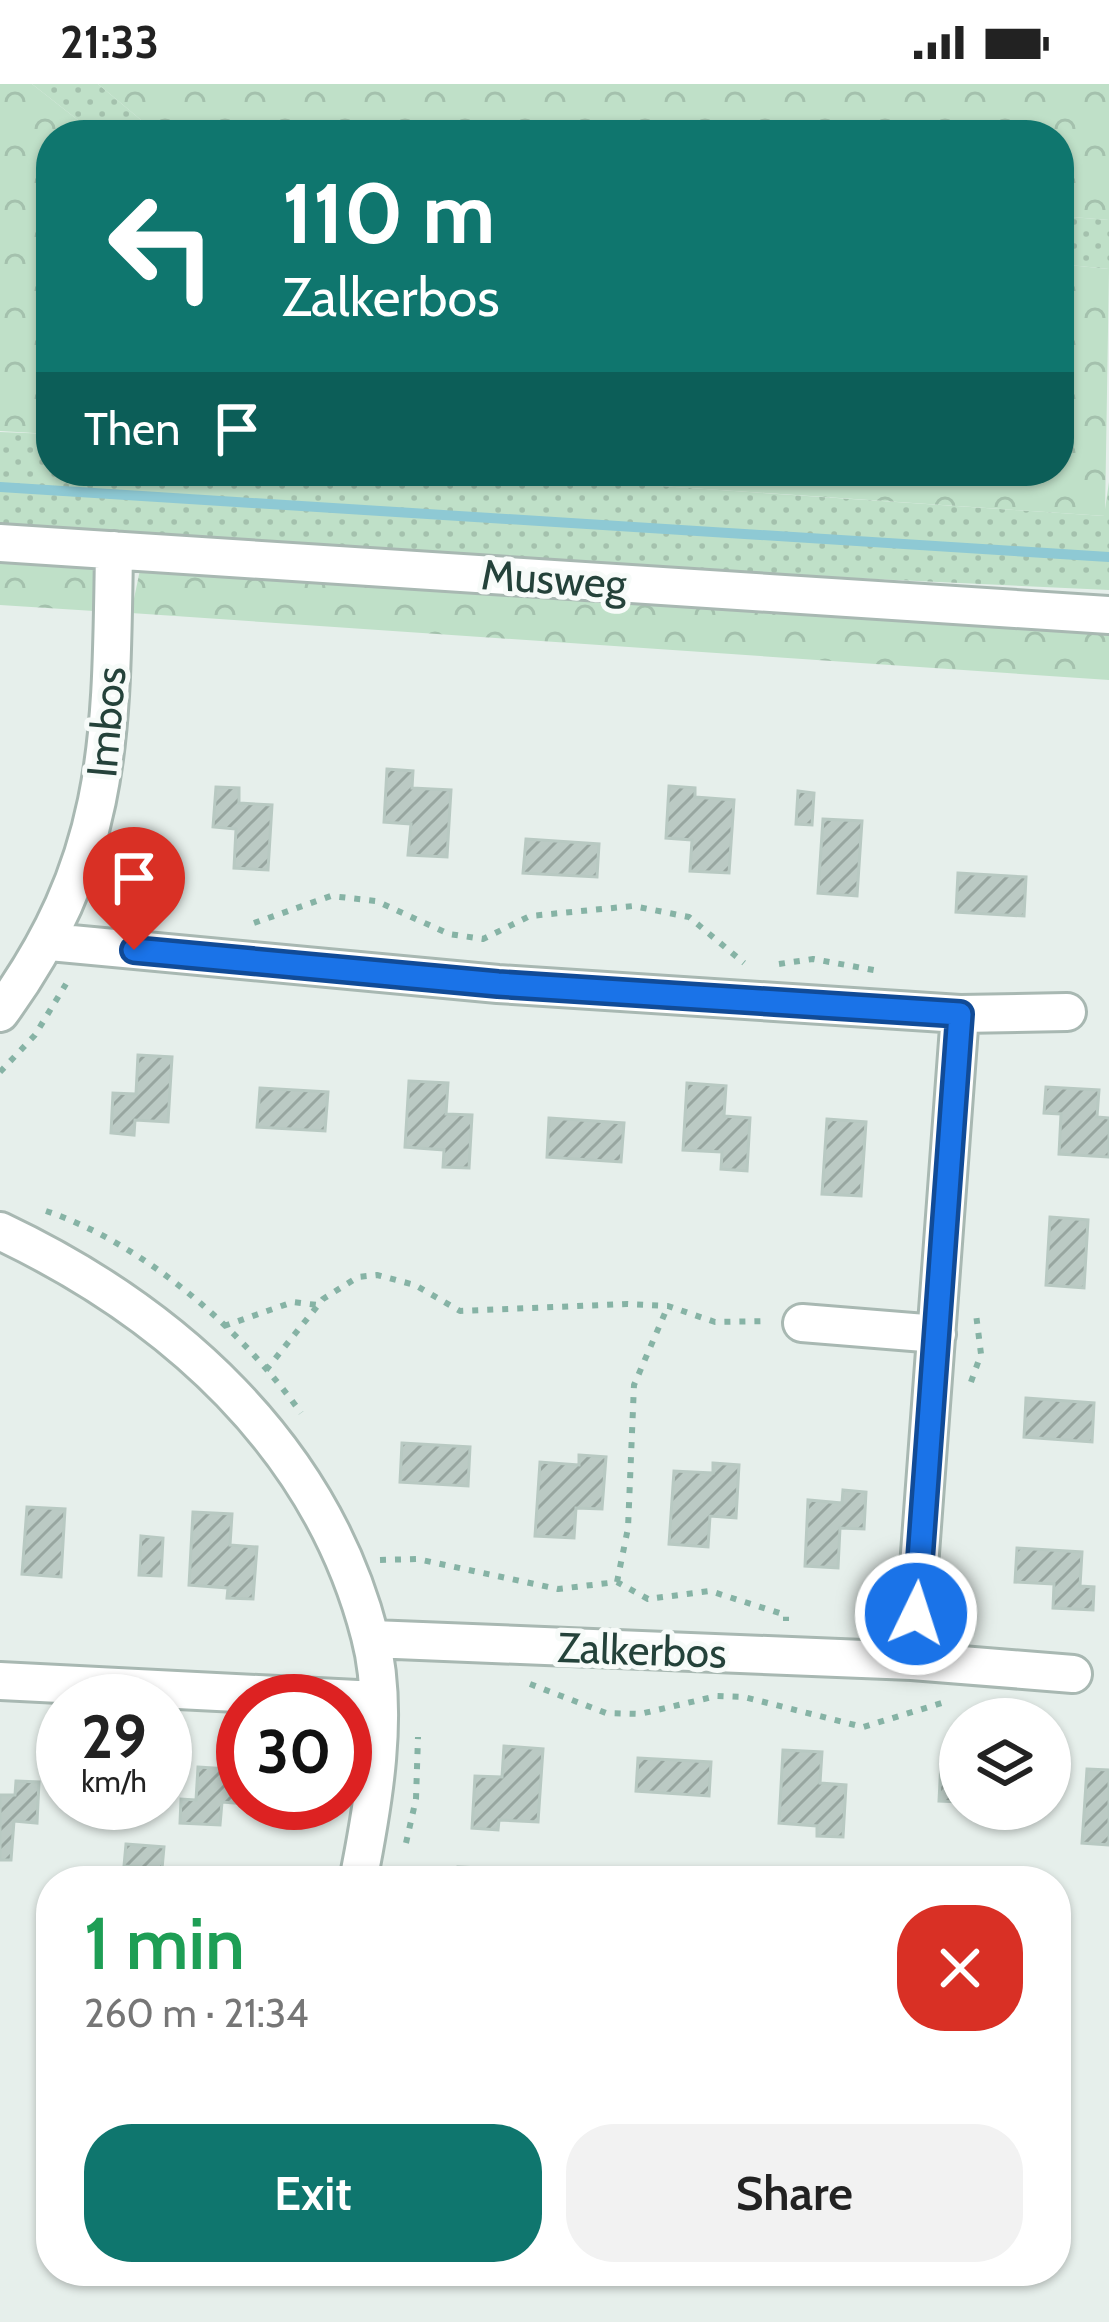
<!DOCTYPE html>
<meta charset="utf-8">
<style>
:root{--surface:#fff;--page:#f2f2f2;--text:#222;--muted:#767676;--accent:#0f766e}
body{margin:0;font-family:Cabin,sans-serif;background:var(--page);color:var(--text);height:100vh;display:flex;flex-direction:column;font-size:45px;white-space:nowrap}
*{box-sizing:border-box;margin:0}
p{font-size:39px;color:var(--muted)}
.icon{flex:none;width:66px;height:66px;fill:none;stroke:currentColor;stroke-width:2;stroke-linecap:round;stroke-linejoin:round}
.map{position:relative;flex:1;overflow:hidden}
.sheet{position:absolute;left:36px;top:1782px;width:1035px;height:420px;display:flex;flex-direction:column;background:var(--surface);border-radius:48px;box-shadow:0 3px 9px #0004}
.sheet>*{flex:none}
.guide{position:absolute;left:36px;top:36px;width:1038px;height:366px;border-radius:48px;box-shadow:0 3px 9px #0004;background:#0f766e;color:#fff;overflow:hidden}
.buttons{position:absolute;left:939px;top:1614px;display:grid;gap:24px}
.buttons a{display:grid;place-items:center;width:132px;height:132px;border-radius:50%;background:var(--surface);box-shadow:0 3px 9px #0004;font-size:60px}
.speed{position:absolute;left:36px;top:1590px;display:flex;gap:24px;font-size:60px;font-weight:700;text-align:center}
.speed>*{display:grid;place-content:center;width:156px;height:156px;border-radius:50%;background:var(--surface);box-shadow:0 3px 9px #0004;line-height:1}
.speed small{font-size:30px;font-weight:400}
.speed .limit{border:18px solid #d22;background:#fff;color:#111}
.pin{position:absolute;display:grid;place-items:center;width:102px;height:102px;color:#fff;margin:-123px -51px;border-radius:50% 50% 50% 0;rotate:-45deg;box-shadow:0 0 12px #0007}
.pin .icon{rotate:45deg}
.me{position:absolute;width:132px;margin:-66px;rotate:4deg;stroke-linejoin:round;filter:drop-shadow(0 0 9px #0008)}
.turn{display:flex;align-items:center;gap:42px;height:252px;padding:0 48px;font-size:54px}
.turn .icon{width:156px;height:156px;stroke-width:2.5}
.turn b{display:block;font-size:84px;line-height:102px}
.then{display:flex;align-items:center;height:114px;padding:0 48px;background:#0003;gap:24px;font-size:45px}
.round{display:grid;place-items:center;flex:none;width:126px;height:126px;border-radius:48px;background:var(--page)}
.overview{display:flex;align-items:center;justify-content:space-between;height:204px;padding:0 48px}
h1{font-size:72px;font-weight:600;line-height:90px;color:#1e9e55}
.primary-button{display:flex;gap:24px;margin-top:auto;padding:24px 48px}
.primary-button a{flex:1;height:138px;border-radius:48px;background:var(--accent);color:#fff;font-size:48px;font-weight:600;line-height:138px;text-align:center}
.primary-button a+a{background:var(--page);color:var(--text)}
.status{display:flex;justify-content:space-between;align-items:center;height:84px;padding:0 60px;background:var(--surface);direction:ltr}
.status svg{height:33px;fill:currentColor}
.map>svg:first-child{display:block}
.green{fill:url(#green-dots)}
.forest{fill:url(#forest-crowns)}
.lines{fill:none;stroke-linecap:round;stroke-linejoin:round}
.stream{stroke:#8ec9d4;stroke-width:10}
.building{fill:url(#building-hatch);stroke:#b8c9c2;stroke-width:3}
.minor-casing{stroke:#a8b8b2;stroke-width:42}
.path{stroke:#86b3a5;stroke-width:6;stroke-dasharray:6 9;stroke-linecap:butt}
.minor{stroke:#fff;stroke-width:36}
.route-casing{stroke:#114b97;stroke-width:30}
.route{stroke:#1a73e8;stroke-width:21}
.labels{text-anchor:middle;stroke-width:10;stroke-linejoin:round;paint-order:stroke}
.street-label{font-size:42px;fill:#24423a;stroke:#f7fbf9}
</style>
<div class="status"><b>21:33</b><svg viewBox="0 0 49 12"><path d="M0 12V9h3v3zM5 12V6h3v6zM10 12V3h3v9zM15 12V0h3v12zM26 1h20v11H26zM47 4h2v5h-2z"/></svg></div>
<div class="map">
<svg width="1109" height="2238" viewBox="0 0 1109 2238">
<defs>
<pattern id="green-dots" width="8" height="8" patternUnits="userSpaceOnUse" patternTransform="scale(3)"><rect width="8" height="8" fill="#bfe0c8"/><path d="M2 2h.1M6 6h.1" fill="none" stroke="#a4c1ad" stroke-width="1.8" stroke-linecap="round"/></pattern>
<pattern id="forest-crowns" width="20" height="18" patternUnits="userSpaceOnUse" patternTransform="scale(3)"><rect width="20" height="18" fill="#bfe0c8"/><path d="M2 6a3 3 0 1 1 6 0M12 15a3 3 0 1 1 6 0" fill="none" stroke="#a4c1ad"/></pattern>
<pattern id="building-hatch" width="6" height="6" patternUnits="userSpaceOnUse" patternTransform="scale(3)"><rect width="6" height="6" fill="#bbcac4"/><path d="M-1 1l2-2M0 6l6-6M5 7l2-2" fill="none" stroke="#98a6a0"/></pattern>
</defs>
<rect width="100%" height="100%" fill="#e6efeb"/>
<path class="green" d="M32,0H98L159,51H97Z
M1059,132L1109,136V185L1059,180Z
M0,348L51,350V387H438L1104,432L1109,398V506L745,489L0,439Z"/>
<path class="forest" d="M0,0H32L97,51H51V350L0,347Z
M98,0H1109V136L1059,132V51H159Z
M1059,180L1109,185L1105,432L438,387H1059Z
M0,471L93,477L94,527L0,521Z
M141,481L1109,544V596L131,529Z"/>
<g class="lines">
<path class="stream" d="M0,403L1109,473"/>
</g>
<path class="building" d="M387,685L413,687L412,704L451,706L447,773L408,771L411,740L384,738Z
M669,702L695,704V713L734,716L729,789L690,787L692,756L666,754Z
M216,703L239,704V719L272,721L268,786L234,784L236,745L213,743Z
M798,707L814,709L812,741L796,740Z
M823,735L862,737L857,812L818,809Z
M526,755L599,760L597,793L523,789Z
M958,789L1026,793L1024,832L956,828Z
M138,971L172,973L168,1038L135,1036L134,1051L111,1049L113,1009L136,1010Z
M409,997L448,999L446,1030L472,1031L469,1084L443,1083L444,1066L405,1063Z
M687,999L726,1002L724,1032L750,1034L747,1087L721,1085L722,1068L683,1066Z
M1046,1003L1099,1006L1097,1033L1109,1034V1073L1059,1070L1061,1030L1044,1029Z
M260,1004L328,1008L325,1047L257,1043Z
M549,1034L624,1039L621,1078L547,1073Z
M827,1035L866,1038L861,1112L822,1110Z
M1050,1133L1088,1136L1084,1204L1046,1201Z
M1026,1314L1094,1319L1092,1358L1024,1353Z
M402,1359L470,1363L468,1402L400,1398Z
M579,1371L606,1373L602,1425L576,1424L574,1454L535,1452L540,1378L579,1381Z
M713,1379L739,1381L736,1434L710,1432L708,1463L669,1460L674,1387L713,1389Z
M843,1406L866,1408L864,1445L840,1444L838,1484L805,1482L808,1416L842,1419Z
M27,1423L65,1425L61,1493L22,1490Z
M193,1428L232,1430L230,1461L257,1463L253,1515L227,1514L228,1504L189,1501Z
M141,1452L163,1454L161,1492L139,1491Z
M1017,1464L1082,1468L1080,1502L1094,1503L1093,1526L1053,1524L1054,1500L1015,1498Z
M504,1662L543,1665L538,1738L499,1736L498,1746L472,1744L475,1692L502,1693Z
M783,1666L822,1668L820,1699L846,1701L843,1753L817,1752V1742L779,1739Z
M638,1674L711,1678L709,1712L636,1707Z
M941,1678L960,1679V1718L939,1717Z
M198,1683L243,1686V1719L260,1721L222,1718L220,1741L180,1739L181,1715L196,1716Z
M1087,1685L1109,1686V1761L1082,1759Z
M16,1697L39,1698L37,1739L14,1737L11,1776H0V1711H15Z
M126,1760L164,1763L162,1785L124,1782Z
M458,1783L511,1785L510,1797H458Z"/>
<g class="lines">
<defs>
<path id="minor" d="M0,459L1109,531
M50,858L498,900L960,930L912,1577L372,1555
M0,929C114,773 111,651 114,466
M960,930L1067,928
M0,1147C171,1228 321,1361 370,1552C390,1627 373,1722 358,1797
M802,1239L937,1250
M912,1577L1073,1590
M0,1597L377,1616"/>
</defs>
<use href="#minor" class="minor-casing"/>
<path class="path" d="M254,839L331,812L376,817L449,850L483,855L530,832L633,822L689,833L744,879
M779,880L813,875L879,887
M0,988L35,951L66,900
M46,1127C145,1160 241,1245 301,1329
M224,1242L293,1218L317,1221
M266,1286L323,1215L358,1193L377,1191L415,1201L460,1227L627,1220L668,1222L715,1238L768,1237
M971,1298L981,1270L976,1230
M380,1476L417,1475L558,1505L617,1498L648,1515L710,1507L786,1531V1537
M617,1498L628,1444L634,1301L668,1222
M954,1519L961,1546
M530,1600L606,1629L640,1630L717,1612L744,1613L863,1643L945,1618
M406,1759L416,1715L418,1653"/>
<use href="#minor" class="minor"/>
</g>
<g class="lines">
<defs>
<path id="route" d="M134,866L498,900L960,930L916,1530"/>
</defs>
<use href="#route" class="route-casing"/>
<use href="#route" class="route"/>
</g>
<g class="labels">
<g class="street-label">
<text transform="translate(554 495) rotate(4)" y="15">Musweg</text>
<text transform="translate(106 638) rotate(-85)" y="15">Imbos</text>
<text transform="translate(642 1566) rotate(2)" y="15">Zalkerbos</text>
</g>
</g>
</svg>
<div class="buttons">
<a><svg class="icon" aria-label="layers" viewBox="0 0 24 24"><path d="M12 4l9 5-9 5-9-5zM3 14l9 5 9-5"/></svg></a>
</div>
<div class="speed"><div>29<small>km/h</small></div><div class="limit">30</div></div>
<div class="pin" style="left:134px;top:866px;background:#d93025"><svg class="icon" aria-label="arrive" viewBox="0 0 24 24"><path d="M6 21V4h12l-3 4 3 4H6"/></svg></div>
<svg class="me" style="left:916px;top:1530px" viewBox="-20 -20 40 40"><circle r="17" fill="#1a73e8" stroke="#fff" stroke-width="3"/><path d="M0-11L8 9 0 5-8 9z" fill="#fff"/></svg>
<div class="guide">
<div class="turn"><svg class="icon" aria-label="left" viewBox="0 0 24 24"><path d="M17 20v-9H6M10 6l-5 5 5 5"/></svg><div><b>110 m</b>Zalkerbos</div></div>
<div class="then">Then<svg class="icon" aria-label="arrive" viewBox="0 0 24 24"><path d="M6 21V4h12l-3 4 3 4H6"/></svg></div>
</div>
<section class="sheet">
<div class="overview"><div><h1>1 min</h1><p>260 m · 21:34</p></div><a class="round" style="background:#d93025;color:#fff"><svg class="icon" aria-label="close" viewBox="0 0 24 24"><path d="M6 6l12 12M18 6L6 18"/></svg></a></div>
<div class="primary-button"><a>Exit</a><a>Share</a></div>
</section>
</div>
